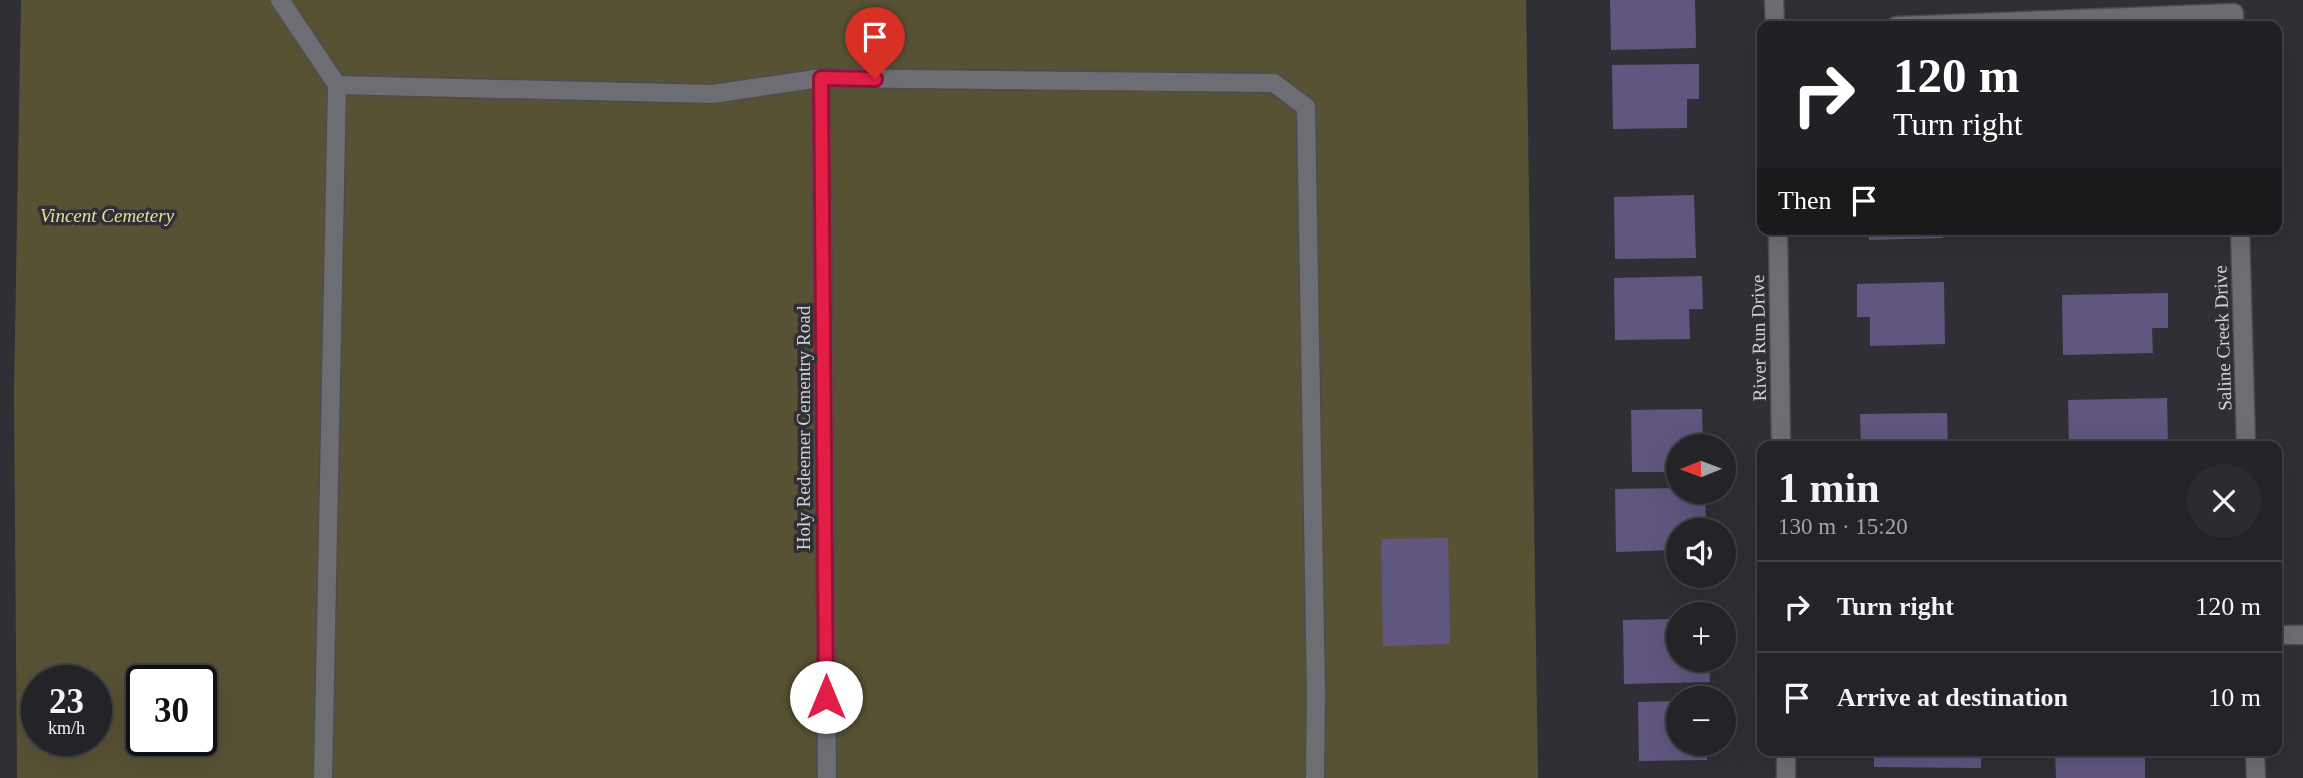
<!DOCTYPE html>
<meta charset="utf-8">
<style>
:root{--surface:#242328;--page:#2c2b30;--text:#f1f3f6;--muted:#a3a4a8;--line:#414045}
body{margin:0;font-family:"Times New Roman",serif;background:var(--page);color:var(--text);height:100vh;display:flex;flex-direction:column;font-size:26px;white-space:nowrap}
*{box-sizing:border-box;margin:0}
p{font-size:23px;color:var(--muted)}
.icon{flex:none;width:38px;height:38px;fill:none;stroke:currentColor;stroke-width:2;stroke-linecap:round;stroke-linejoin:round}
.map{position:relative;flex:1;overflow:hidden}
.panel{position:absolute;left:1757px;top:441px;width:525px;height:315px;display:flex;flex-direction:column;background:var(--surface);border-radius:14px;box-shadow:0 7px 28px #0002,0 0 0 2px var(--line)}
.panel>*{flex:none}
.banner{position:absolute;left:1757px;top:21px;width:525px;height:214px;border-radius:14px;box-shadow:0 7px 28px #0002,0 0 0 2px var(--line);background:#202124;color:#fff;overflow:hidden}
.needle{width:46px;rotate:269deg}
.controls{position:absolute;left:1666px;top:434px;display:grid;gap:14px}
.controls a{display:grid;place-items:center;width:70px;height:70px;border-radius:50%;background:var(--surface);box-shadow:0 7px 28px #0002,0 0 0 2px var(--line);font-size:35px}
.speed{position:absolute;left:21px;top:665px;display:flex;gap:14px;font-size:35px;font-weight:700;text-align:center}
.speed>*{display:grid;place-content:center;width:91px;height:91px;border-radius:50%;background:var(--surface);box-shadow:0 7px 28px #0002,0 0 0 2px var(--line);line-height:1}
.speed small{font-size:18px;font-weight:400}
.speed .limit{border:4px solid #111;border-radius:10px;background:#fff;color:#111}
.pin{position:absolute;display:grid;place-items:center;width:60px;height:60px;color:#fff;margin:-72px -30px;border-radius:50% 50% 50% 0;rotate:-45deg;box-shadow:0 0 7px #0007}
.pin .icon{rotate:45deg}
.me{position:absolute;width:77px;margin:-38px;rotate:0deg;stroke-linejoin:round;filter:drop-shadow(0 0 5px #0008)}
.turn{display:flex;align-items:center;gap:24px;height:147px;padding:0 21px;font-size:32px}
.turn .icon{width:91px;height:91px;stroke-width:2.5}
.turn b{display:block;font-size:49px;line-height:60px}
.then{display:flex;align-items:center;height:66px;padding:0 21px;background:#0003;gap:14px;font-size:26px}
.round{display:grid;place-items:center;flex:none;width:74px;height:74px;border-radius:37px;background:var(--page)}
.head{display:flex;align-items:center;justify-content:space-between;height:119px;padding:0 21px}
h1{font-size:42px;font-weight:700;line-height:52px}
ul{padding:0;list-style:none}
li{display:flex;align-items:center;gap:21px;height:91px;padding:0 21px;border-top:2px solid var(--line)}
li div{flex:1}
li b{display:block;font-size:26px}
li em{font-style:normal}
.map>svg:first-child{display:block}
.green{fill:#585235;fill-rule:evenodd}
.building{fill:#60567f}
.lines{fill:none;stroke-linecap:round;stroke-linejoin:round}
.service-casing{stroke:#4c4b50;stroke-width:21}
.minor-casing{stroke:#4c4b50;stroke-width:21}
.service{stroke:#6e6d74;stroke-width:18}
.minor{stroke:#6e6d74;stroke-width:18}
.route-casing{stroke:#92132f;stroke-width:18}
.route{stroke:#e11d48;stroke-width:12}
.labels{text-anchor:middle;stroke-width:7;stroke-linejoin:round;paint-order:stroke}
.park-label{font-size:19px;font-style:italic;fill:#edde93;stroke:#302f35}
.street-label{font-size:19px;fill:#d3d2d6;stroke:#302f35}
</style>
<div class="map">
<svg width="2303" height="778" viewBox="0 0 2303 778">
<rect width="100%" height="100%" fill="#302f35"/>
<path class="green" d="M21,0H1526L1538,778H17L14,391ZM37,681H96V740H37ZM142,681H201V740H142Z"/>
<path class="building" d="M1610,0H1695L1696,48L1611,50Z
M1699,64V99H1687V128L1613,129L1612,65Z
M1694,195L1696,258L1615,259L1614,197Z
M1868,229H1943V238L1869,240Z
M2079,229H2168V236L2079,237Z
M1702,276L1703,309H1689L1690,339L1615,340L1614,278Z
M1944,282L1945,344L1870,346V317H1857V284Z
M2168,293V328H2152L2153,353L2063,355L2062,295Z
M2167,398L2168,446H2069L2068,400Z
M1702,409L1703,446H1678V472H1632L1631,410Z
M1947,413L1948,446H1861L1860,414Z
M1678,488V492H1705L1706,530H1678V550L1616,552L1615,489Z
M1448,538L1450,644L1383,646L1381,539Z
M1678,619V660H1709L1710,682L1624,684L1623,620Z
M1678,701V744H1707V760L1639,761L1638,702Z
M1874,751H1981V768L1874,767Z
M2055,751H2165V754L2145,755V778H2056Z"/>
<g class="lines">
<defs>
<path id="service" d="M280,0L337,85"/>
<path id="minor" d="M1774,0L1775,26
M1896,26L2234,13V26
M821,78L827,778
M1778,229L1781,446
M2240,229L2246,446
M2277,635H2303
M1786,751V778
M2255,751L2256,778
M323,778L337,85L713,94L821,78L1274,83L1306,107L1316,693L1315,778"/>
</defs>
<use href="#service" class="service-casing"/>
<use href="#minor" class="minor-casing"/>
<use href="#service" class="service"/>
<use href="#minor" class="minor"/>
</g>
<g class="lines">
<defs>
<path id="route" d="M826,697L821,78L875,79"/>
</defs>
<use href="#route" class="route-casing"/>
<use href="#route" class="route"/>
</g>
<g class="labels">
<g class="park-label">
<text x="107" y="222">Vincent Cemetery</text>
</g>
<g class="street-label">
<text transform="translate(1758 338) rotate(-91)" y="7">River Run Drive</text>
<text transform="translate(2222 338) rotate(-92)" y="7">Saline Creek Drive</text>
<text transform="translate(803 428) rotate(-90)" y="7">Holy Redeemer Cementry Road</text>
</g>
</g>
</svg>
<div class="controls">
<a><svg class="needle" viewBox="-14 -14 28 28"><path d="M0-13l5 13h-10z" fill="#e53935"/><path d="M0 13l5-13h-10z" fill="#a3a4a8"/></svg></a>
<a><svg class="icon" aria-label="sound" viewBox="0 0 24 24"><path d="M4 9h4l5-4v14l-5-4H4zM17 9q2 3 0 6"/></svg></a>
<a>+</a>
<a>−</a>
</div>
<div class="speed"><div>23<small>km/h</small></div><div class="limit">30</div></div>
<div class="pin" style="left:875px;top:79px;background:#d93025"><svg class="icon" aria-label="arrive" viewBox="0 0 24 24"><path d="M6 21V4h12l-3 4 3 4H6"/></svg></div>
<svg class="me" style="left:826px;top:697px" viewBox="-20 -20 40 40"><circle r="19" fill="#fff"/><path d="M0-13L10 11 0 6-10 11z" fill="#e11d48"/></svg>
<div class="banner">
<div class="turn"><svg class="icon" aria-label="right" viewBox="0 0 24 24"><path d="M7 20v-9h11M14 6l5 5-5 5"/></svg><div><b>120 m</b>Turn right</div></div>
<div class="then">Then<svg class="icon" aria-label="arrive" viewBox="0 0 24 24"><path d="M6 21V4h12l-3 4 3 4H6"/></svg></div>
</div>
<section class="panel">
<div class="head"><div><h1>1 min</h1><p>130 m · 15:20</p></div><a class="round"><svg class="icon" aria-label="close" viewBox="0 0 24 24"><path d="M6 6l12 12M18 6L6 18"/></svg></a></div>
<ul>
<li><svg class="icon" aria-label="right" viewBox="0 0 24 24"><path d="M7 20v-9h11M14 6l5 5-5 5"/></svg><div><b>Turn right</b></div><em>120 m</em></li>
<li><svg class="icon" aria-label="arrive" viewBox="0 0 24 24"><path d="M6 21V4h12l-3 4 3 4H6"/></svg><div><b>Arrive at destination</b></div><em>10 m</em></li>
</ul>
</section>
</div>
